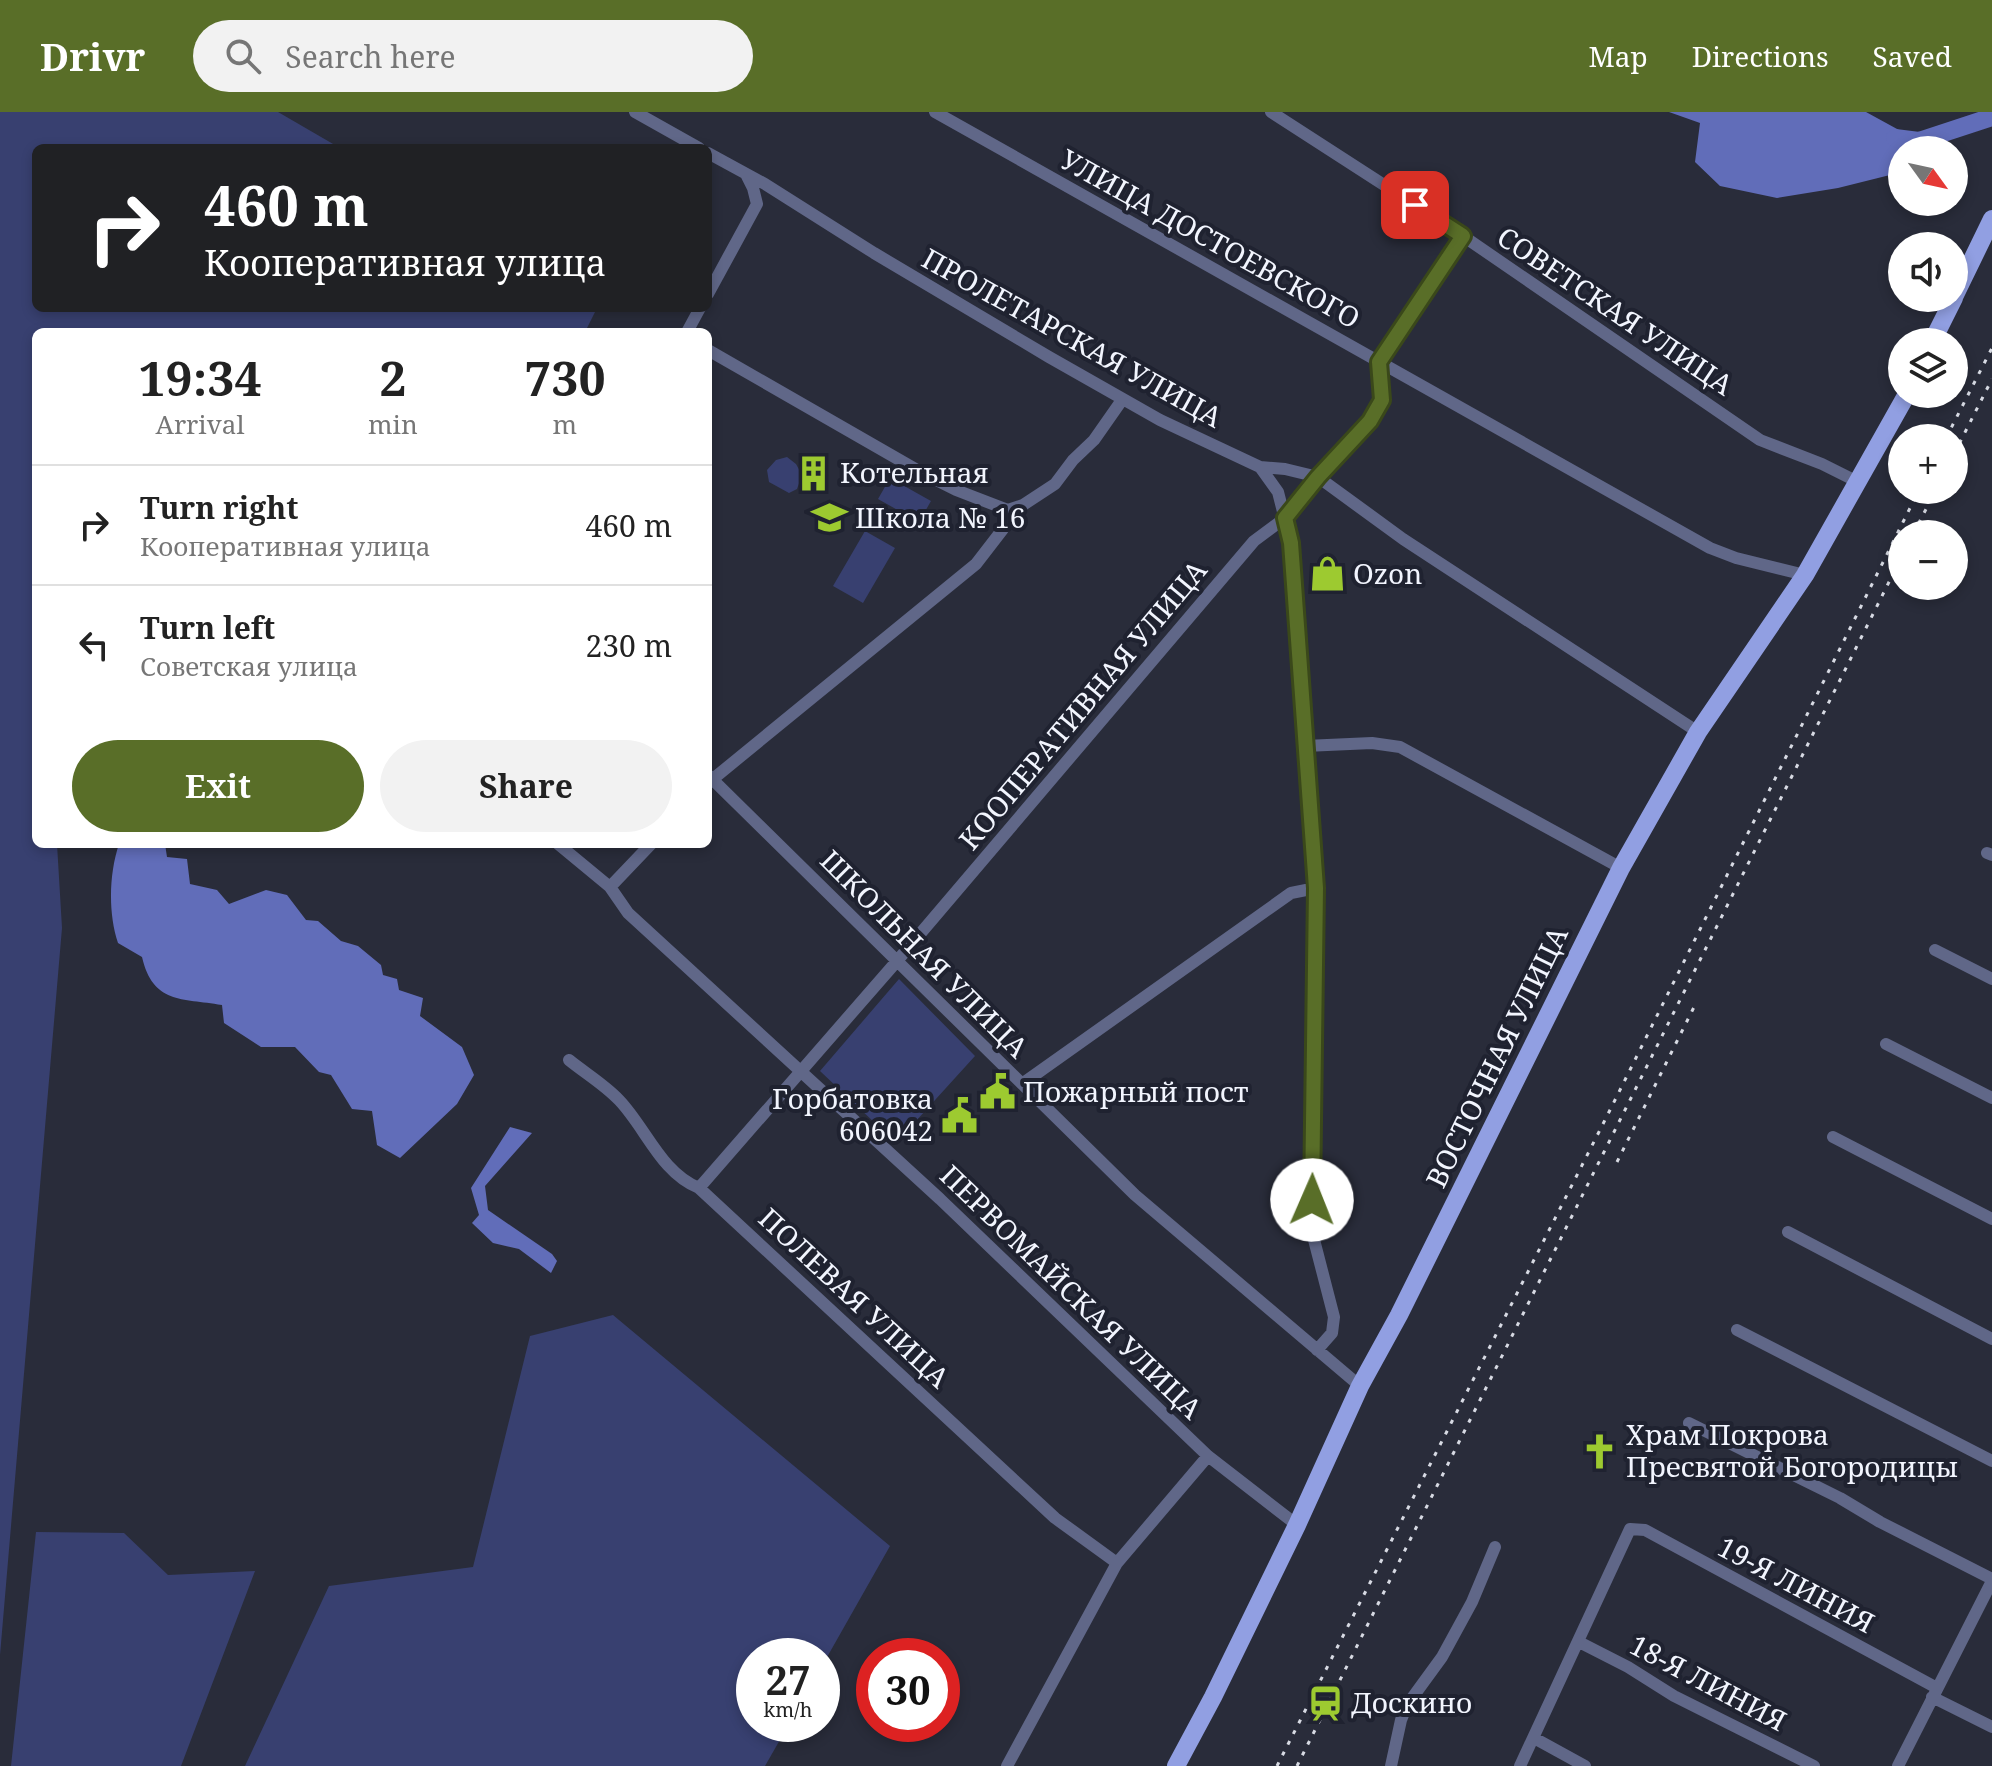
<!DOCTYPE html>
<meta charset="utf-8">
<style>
:root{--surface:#fff;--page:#f2f2f2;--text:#222;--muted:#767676;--line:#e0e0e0;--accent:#596e28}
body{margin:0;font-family:"Noto Serif",serif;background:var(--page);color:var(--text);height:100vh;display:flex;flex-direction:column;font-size:30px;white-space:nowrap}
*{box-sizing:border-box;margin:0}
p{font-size:26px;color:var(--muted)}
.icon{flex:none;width:44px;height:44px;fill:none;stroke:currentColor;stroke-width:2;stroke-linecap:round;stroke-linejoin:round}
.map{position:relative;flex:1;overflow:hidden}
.side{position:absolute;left:32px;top:216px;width:680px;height:520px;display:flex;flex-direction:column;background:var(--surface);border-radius:12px;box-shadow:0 4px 12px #0003}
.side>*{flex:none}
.top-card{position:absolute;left:32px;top:32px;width:680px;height:168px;border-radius:12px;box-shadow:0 4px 12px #0003;background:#202124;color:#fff;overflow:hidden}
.needle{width:52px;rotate:123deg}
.controls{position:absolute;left:1888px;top:24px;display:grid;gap:16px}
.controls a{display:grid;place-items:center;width:80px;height:80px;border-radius:50%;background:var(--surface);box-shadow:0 4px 12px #0003;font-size:40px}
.speed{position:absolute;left:736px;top:1526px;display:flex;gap:16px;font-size:40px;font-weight:700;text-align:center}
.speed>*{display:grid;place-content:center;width:104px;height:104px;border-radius:50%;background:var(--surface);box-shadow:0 4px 12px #0003;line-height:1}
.speed small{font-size:20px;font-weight:400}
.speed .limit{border:12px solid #d22;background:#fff;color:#111}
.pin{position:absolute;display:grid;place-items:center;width:68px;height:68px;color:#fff;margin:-34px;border-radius:16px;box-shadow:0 4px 12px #0006}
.me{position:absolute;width:88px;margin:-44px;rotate:1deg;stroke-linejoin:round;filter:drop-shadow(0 0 6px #0008)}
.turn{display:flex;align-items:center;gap:28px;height:168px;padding:0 40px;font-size:36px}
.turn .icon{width:104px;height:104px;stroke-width:2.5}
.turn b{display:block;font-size:56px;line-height:68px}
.eta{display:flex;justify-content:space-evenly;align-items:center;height:136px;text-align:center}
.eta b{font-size:48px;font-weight:700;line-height:56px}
.primary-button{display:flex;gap:16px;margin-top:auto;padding:16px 40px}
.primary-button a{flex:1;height:92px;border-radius:48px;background:var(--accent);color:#fff;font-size:32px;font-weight:700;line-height:92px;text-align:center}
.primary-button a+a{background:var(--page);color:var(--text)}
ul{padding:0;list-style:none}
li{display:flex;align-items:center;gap:24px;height:120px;padding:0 40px;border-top:2px solid var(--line)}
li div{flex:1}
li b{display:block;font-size:30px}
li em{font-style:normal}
header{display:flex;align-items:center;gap:48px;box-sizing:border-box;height:112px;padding:0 40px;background:var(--accent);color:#fff}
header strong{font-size:38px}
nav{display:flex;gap:44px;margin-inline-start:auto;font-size:28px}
.search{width:560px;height:72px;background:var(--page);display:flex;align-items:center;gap:20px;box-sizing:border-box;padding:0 28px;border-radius:44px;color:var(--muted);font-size:30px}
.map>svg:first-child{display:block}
.green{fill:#384070}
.water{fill:#616db9}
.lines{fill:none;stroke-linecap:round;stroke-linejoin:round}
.river{stroke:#616db9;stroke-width:18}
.minor{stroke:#606788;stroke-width:12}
.primary{stroke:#919fe2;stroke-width:18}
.rail{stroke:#d7dae3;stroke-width:3;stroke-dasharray:4 8;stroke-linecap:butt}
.route-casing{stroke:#3a481a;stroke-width:20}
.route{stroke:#596e28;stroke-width:14}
.labels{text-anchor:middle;stroke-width:8;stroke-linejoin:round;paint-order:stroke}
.street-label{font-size:28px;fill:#f2f5fe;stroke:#1f2230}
.poi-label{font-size:28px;fill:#f2f5fe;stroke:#1f2230;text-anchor:start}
</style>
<header>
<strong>Drivr</strong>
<div class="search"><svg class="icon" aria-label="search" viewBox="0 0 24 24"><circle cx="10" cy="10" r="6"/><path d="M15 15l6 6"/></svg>Search here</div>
<nav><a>Map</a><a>Directions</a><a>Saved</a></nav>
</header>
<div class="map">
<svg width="1992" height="1654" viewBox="0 0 1992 1654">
<rect width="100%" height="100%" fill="#292c3a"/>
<path class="green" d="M0,0H278L340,36H36V196H597L585,220H36V732H57L62,816L0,1543Z
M787,345L796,352L802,363L797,377L789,381L769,370L767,358L776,348Z
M890,366L931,389L919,410L878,387Z
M865,419L895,436L863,491L833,474Z
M899,867L975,944L896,1031L820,959Z
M613,1203L890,1434L822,1554V1544H754V1612H789L765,1654H245L329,1474L473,1455L530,1224Z
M36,1420L124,1421L168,1463L255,1459L181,1654H11Z"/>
<path class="water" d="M1669,0H1866L1919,29L1916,38H1902V57L1894,62L1838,76L1777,86L1720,74L1695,50L1700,11Z
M119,732H165L167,745L187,747L190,772L217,778L229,792L266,778L287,783L306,808L318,809L341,829L358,834L381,853L383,863L397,867L399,878L423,886L420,904L462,935L474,963L457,992L400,1046L377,1033L372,999L352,997L331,963L319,960L295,935H261L224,911L222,893C181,886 153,892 142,845L118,831C108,801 109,762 119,732Z
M510,1015L532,1021L485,1074L488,1098L552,1142L557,1149L551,1161L519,1137L493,1131L472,1111L479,1103L471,1076Z"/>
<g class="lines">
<path class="river" d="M1895,26L1919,29L1992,5"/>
<path class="minor" d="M635,0L699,36
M935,0L1710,436L1736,446L1805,463
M1271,0L1463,124L1760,328L1822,352L1858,370
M708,41L765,72L874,141L1049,245L1160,308L1260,355L1285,357L1318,365L1403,427L1698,620
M708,182L757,92L753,76L747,64
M687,220L700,196
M708,238L924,362L956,378L1008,398
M1260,355L1278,380L1291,431L1316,776L1312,1120L1334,1205L1332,1221L1317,1238
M1305,634L1372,631L1400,635L1621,756
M708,663L1135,1083L1360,1274
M708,671L976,452L1003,417L1008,398L1023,393L1055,372L1073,348L1094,328L1122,288
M558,732L610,775L628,801L940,1087L1208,1344L1297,1413
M1987,741L1992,743
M610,775L651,732
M1935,838L1992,867
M1886,932L1992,986
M569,948C585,961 605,973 619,988C646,1016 661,1061 699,1076L1055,1406L1117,1451
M1022,972L1291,781L1316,776
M1833,1025L1992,1107
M699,1076L897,849L1254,429L1285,406L1318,365L1370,309L1382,288L1379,250L1463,124
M1788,1120L1992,1227
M1737,1218L1992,1349
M1689,1311L1840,1386L1880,1410L1992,1467
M1579,1530L1628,1555L1674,1584L1814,1654
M1932,1585L1992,1615
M1534,1626L1585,1654
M1007,1654L1117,1451L1208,1344
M1391,1654L1401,1608L1407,1593L1442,1545L1472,1490L1495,1435
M1520,1654L1630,1417L1645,1418L1937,1576
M1898,1654L1992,1469"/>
<path class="primary" d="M1954,185L1992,107
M1932,230L1954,186
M1176,1654L1213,1585L1297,1413L1360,1274L1399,1203L1621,756L1698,620L1805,463L1907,282"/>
<path class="rail" d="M1946,326L1992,236
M1954,342L1992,267
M1913,422L1936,378
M1617,1050L1695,893
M1277,1654L1605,1008L1919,378
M1297,1654L1902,444"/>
</g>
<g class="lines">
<defs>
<path id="route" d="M1312,1088L1316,776L1291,431L1285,406L1318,365L1370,309L1382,288L1379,250L1463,124L1415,93"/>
</defs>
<use href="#route" class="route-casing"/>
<use href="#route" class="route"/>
</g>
<defs>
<symbol id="building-bare" viewBox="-9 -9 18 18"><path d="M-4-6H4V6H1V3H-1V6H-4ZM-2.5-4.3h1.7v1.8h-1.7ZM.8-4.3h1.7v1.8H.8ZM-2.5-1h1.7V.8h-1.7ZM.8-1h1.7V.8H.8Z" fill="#9dca30" stroke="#1f2230" stroke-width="2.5" paint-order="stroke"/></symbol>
<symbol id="school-bare" viewBox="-9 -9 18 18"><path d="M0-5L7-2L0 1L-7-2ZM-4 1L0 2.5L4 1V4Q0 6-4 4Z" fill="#9dca30" stroke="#1f2230" stroke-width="2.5" paint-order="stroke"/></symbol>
<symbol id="shop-bare" viewBox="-9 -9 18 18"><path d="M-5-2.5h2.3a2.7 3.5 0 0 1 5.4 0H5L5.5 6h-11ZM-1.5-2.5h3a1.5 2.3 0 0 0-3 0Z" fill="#9dca30" stroke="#1f2230" stroke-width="2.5" paint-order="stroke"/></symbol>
<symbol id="civic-bare" viewBox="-9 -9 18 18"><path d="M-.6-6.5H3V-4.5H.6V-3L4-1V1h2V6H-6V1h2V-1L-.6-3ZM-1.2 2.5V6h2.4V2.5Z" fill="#9dca30" stroke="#1f2230" stroke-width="2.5" paint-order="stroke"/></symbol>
<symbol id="church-bare" viewBox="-9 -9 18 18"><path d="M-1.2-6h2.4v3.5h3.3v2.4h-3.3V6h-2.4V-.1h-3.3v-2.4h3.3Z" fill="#9dca30" stroke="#1f2230" stroke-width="2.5" paint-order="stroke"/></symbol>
<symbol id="station-bare" viewBox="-9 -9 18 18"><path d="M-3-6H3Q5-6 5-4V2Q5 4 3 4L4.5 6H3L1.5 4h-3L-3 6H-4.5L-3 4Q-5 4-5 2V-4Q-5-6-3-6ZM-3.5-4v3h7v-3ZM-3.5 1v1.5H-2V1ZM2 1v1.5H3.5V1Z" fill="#9dca30" stroke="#1f2230" stroke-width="2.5" paint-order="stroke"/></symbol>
</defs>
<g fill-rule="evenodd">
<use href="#building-bare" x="788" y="336" width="51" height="51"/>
<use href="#school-bare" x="804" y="380" width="51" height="51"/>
<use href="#shop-bare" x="1302" y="436" width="51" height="51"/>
<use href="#civic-bare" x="972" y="954" width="51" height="51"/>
<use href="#civic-bare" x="934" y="978" width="51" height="51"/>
<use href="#church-bare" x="1574" y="1314" width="51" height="51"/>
<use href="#station-bare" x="1300" y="1566" width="51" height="51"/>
</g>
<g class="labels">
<g class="street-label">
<text transform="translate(1210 127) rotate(29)" y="10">УЛИЦА ДОСТОЕВСКОГО</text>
<text transform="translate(1615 199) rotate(34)" y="10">СОВЕТСКАЯ УЛИЦА</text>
<text transform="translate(1072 226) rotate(29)" y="10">ПРОЛЕТАРСКАЯ УЛИЦА</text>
<text transform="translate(1083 593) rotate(-50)" y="10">КООПЕРАТИВНАЯ УЛИЦА</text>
<text transform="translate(924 842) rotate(45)" y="10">ШКОЛЬНАЯ УЛИЦА</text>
<text transform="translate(1497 945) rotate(-64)" y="10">ВОСТОЧНАЯ УЛИЦА</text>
<text transform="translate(1071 1180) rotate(44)" y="10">ПЕРВОМАЙСКАЯ УЛИЦА</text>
<text transform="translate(854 1186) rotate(43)" y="10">ПОЛЕВАЯ УЛИЦА</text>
<text transform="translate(1796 1473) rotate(28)" y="10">19-Я ЛИНИЯ</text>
<text transform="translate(1708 1571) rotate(28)" y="10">18-Я ЛИНИЯ</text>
</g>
<g class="poi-label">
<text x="840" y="371">Котельная</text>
<text x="855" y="416">Школа № 16</text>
<text x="1353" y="472">Ozon</text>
<text x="1023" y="990">Пожарный пост</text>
<text x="933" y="997" text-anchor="end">Горбатовка<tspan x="933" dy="32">606042</tspan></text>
<text x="1626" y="1333">Храм Покрова<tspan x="1626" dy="32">Пресвятой Богородицы</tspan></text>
<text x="1351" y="1601">Доскино</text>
</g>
</g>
</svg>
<div class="controls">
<a><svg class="needle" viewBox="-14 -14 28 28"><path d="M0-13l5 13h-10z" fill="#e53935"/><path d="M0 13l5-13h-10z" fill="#767676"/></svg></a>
<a><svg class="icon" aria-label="sound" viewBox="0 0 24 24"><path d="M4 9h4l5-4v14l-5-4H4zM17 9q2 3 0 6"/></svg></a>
<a><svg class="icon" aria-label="layers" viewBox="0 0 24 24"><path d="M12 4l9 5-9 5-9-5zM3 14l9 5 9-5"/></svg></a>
<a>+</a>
<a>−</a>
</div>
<div class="speed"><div>27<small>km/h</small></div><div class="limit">30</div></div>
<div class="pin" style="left:1415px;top:93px;background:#d93025"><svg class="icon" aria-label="arrive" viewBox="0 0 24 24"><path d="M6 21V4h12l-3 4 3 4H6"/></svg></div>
<svg class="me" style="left:1312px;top:1088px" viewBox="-20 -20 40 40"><circle r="19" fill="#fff"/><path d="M0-13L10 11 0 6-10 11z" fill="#596e28"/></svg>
<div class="top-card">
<div class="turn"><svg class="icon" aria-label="right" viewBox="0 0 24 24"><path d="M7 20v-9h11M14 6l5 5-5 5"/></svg><div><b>460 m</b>Кооперативная улица</div></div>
</div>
<section class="side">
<div class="eta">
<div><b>19:34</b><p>Arrival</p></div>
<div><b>2</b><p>min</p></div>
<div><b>730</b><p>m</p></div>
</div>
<ul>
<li><svg class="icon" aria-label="right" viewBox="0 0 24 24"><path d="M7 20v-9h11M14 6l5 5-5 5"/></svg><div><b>Turn right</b><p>Кооперативная улица</p></div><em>460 m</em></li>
<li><svg class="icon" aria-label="left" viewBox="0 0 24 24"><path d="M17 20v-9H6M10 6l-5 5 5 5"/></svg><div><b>Turn left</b><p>Советская улица</p></div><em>230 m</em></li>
</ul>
<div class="primary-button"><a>Exit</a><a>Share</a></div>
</section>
</div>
